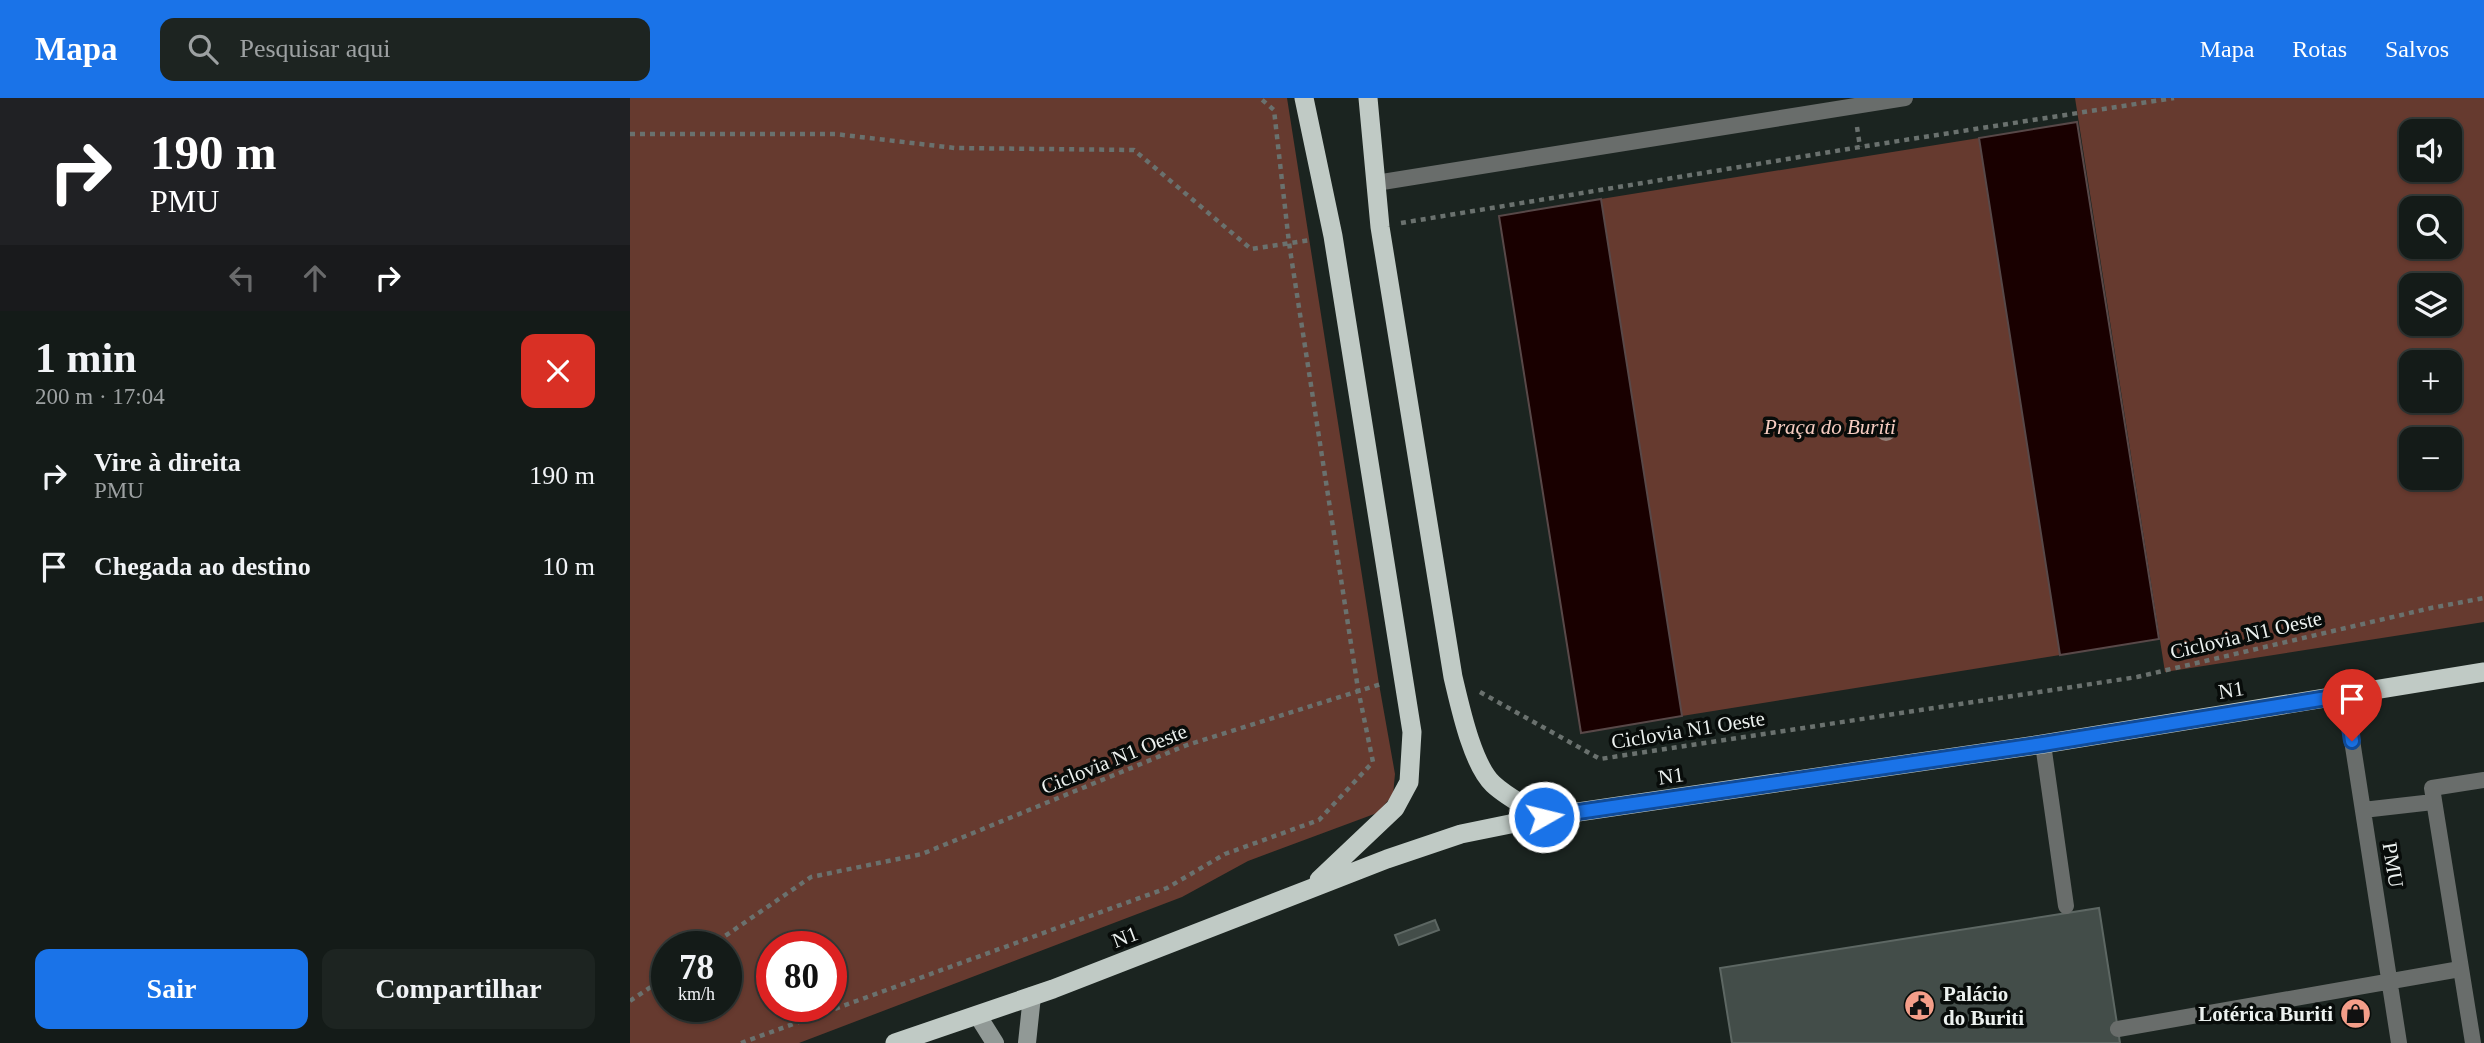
<!DOCTYPE html>
<html lang="pt">
<meta charset="utf-8">
<style>
:root{--surface:#141b18;--page:#1d2421;--text:#f1f3f6;--muted:#9da1a2;--line:#333937;--accent:#1a73e8}
body{margin:0;font-family:"Times New Roman",serif;background:var(--page);color:var(--text);height:100vh;display:flex;flex-direction:column;font-size:26px;white-space:nowrap}
*{box-sizing:border-box;margin:0}
p{font-size:23px;color:var(--muted)}
.icon{flex:none;width:38px;height:38px;fill:none;stroke:currentColor;stroke-width:2;stroke-linecap:round;stroke-linejoin:round}
.map{position:relative;flex:1;overflow:hidden}
.sheet{display:flex;flex-direction:column;background:var(--surface);width:630px}
.sheet>*{flex:none}
.hud{background:#202124;color:#fff;overflow:hidden}
.tools{position:absolute;left:1769px;top:21px;display:grid;gap:14px}
.tools a{display:grid;place-items:center;width:63px;height:63px;border-radius:14px;background:var(--surface);box-shadow:0 2px 5px #0004,0 0 0 2px var(--line);font-size:35px}
.speed{position:absolute;left:21px;top:833px;display:flex;gap:14px;font-size:35px;font-weight:700;text-align:center}
.speed>*{display:grid;place-content:center;width:91px;height:91px;border-radius:50%;background:var(--surface);box-shadow:0 2px 5px #0004,0 0 0 2px var(--line);line-height:1}
.speed small{font-size:18px;font-weight:400}
.speed .limit{border:10px solid #d22;background:#fff;color:#111}
.pin{position:absolute;display:grid;place-items:center;width:60px;height:60px;color:#fff;margin:-72px -30px;border-radius:50% 50% 50% 0;rotate:-45deg;box-shadow:0 0 7px #0007}
.pin .icon{rotate:45deg}
.me{position:absolute;width:77px;margin:-38px;rotate:82deg;stroke-linejoin:round;filter:drop-shadow(0 0 5px #0008)}
.turn{display:flex;align-items:center;gap:24px;height:147px;padding:0 35px;font-size:32px}
.turn .icon{width:91px;height:91px;stroke-width:2.5}
.turn b{display:block;font-size:49px;line-height:60px}
.lanes{display:flex;align-items:center;height:66px;padding:0 35px;background:#0003;justify-content:center;gap:35px;direction:ltr}
.lanes .off{opacity:.35}
.round{display:grid;place-items:center;flex:none;width:74px;height:74px;border-radius:14px;background:var(--page)}
.headline{display:flex;align-items:center;justify-content:space-between;height:119px;padding:0 35px}
h1{font-size:42px;font-weight:800;line-height:52px}
.primary-button{display:flex;gap:14px;margin-top:auto;padding:14px 35px}
.primary-button a{flex:1;height:80px;border-radius:14px;background:var(--accent);color:#fff;font-size:28px;font-weight:800;line-height:80px;text-align:center}
.primary-button a+a{background:var(--page);color:var(--text)}
ul{padding:0;list-style:none}
li{display:flex;align-items:center;gap:21px;height:91px;padding:0 35px}
li div{flex:1}
li b{display:block;font-size:26px}
li em{font-style:normal}
header{display:flex;align-items:center;gap:42px;box-sizing:border-box;height:98px;padding:0 35px;background:var(--accent);color:#fff}
header strong{font-size:33px}
nav{display:flex;gap:38px;margin-inline-start:auto;font-size:24px}
.search{width:490px;height:63px;background:var(--page);display:flex;align-items:center;gap:18px;box-sizing:border-box;padding:0 24px;border-radius:14px;color:var(--muted);font-size:26px}
main{display:flex;flex:1;min-height:0}
.map>svg:first-child{display:block}
.green{fill:#663a2f;fill-rule:evenodd}
.water{fill:#190000;stroke:#584848;stroke-width:2}
.building{fill:#434d49;stroke:#5d6763;stroke-width:2}
.lines{fill:none;stroke-linecap:round;stroke-linejoin:round}
.path{stroke:#6a716e;stroke-width:4.5;stroke-dasharray:5 5;stroke-linecap:butt}
.service{stroke:#696d6b;stroke-width:16}
.secondary{stroke:#919996;stroke-width:18}
.trunk{stroke:#c0cac5;stroke-width:19}
.tree{fill:#938079}
.route-casing{stroke:#114b97;stroke-width:18}
.route{stroke:#1a73e8;stroke-width:12}
.labels{text-anchor:middle;stroke-width:7;stroke-linejoin:round;paint-order:stroke}
.park-label{font-size:21px;font-style:italic;fill:#f6ccc1;stroke:#080c0a}
.street-label{font-size:21px;fill:#ecf1ef;stroke:#080c0a}
.poi-label{font-size:21px;font-weight:bold;fill:#ecf1ef;stroke:#080c0a;text-anchor:start}
</style>
<header>
<strong>Mapa</strong>
<div class="search"><svg class="icon" aria-label="search" viewBox="0 0 24 24"><circle cx="10" cy="10" r="6"/><path d="M15 15l6 6"/></svg>Pesquisar aqui</div>
<nav><a>Mapa</a><a>Rotas</a><a>Salvos</a></nav>
</header>
<main>
<section class="sheet">
<div class="hud">
<div class="turn"><svg class="icon" aria-label="right" viewBox="0 0 24 24"><path d="M7 20v-9h11M14 6l5 5-5 5"/></svg><div><b>190 m</b>PMU</div></div>
<div class="lanes"><svg class="icon off" aria-label="left" viewBox="0 0 24 24"><path d="M17 20v-9H6M10 6l-5 5 5 5"/></svg><svg class="icon off" aria-label="ahead" viewBox="0 0 24 24"><path d="M12 20V5M6 11l6-6 6 6"/></svg><svg class="icon" aria-label="right" viewBox="0 0 24 24"><path d="M7 20v-9h11M14 6l5 5-5 5"/></svg></div>
</div>
<div class="headline"><div><h1>1 min</h1><p>200 m · 17:04</p></div><a class="round" style="background:#d93025;color:#fff"><svg class="icon" aria-label="close" viewBox="0 0 24 24"><path d="M6 6l12 12M18 6L6 18"/></svg></a></div>
<ul>
<li><svg class="icon" aria-label="right" viewBox="0 0 24 24"><path d="M7 20v-9h11M14 6l5 5-5 5"/></svg><div><b>Vire à direita</b><p>PMU</p></div><em>190 m</em></li>
<li><svg class="icon" aria-label="arrive" viewBox="0 0 24 24"><path d="M6 21V4h12l-3 4 3 4H6"/></svg><div><b>Chegada ao destino</b></div><em>10 m</em></li>
</ul>
<div class="primary-button"><a>Sair</a><a>Compartilhar</a></div>
</section>
<div class="map">
<svg width="1854" height="945" viewBox="0 0 1854 945">
<rect width="100%" height="100%" fill="#1b2420"/>
<path class="green" d="M0,0H657L749,586L765,676L763,697L747,715L618,763L552,799L169,945H0ZM37,849H96V908H37ZM142,849H201V908H142Z
M1445,0H1854V524L1535,574ZM1782,33H1820V72H1782ZM1782,110H1820V149H1782ZM1782,187H1820V226H1782ZM1782,264H1820V303H1782ZM1782,341H1820V380H1782Z
M1349,40L1430,557L1052,618L971,101Z"/>
<path class="water" d="M1447,24L1529,541L1430,557L1349,40Z
M971,101L1052,618L951,635L869,118Z"/>
<path class="building" d="M1469,810L1490,945H1102L1090,870Z
M805,822L809,832L769,847L765,837Z
M1731,906L1733,923L1722,925L1719,908Z
M1731,909L1734,926L1720,928L1717,912Z"/>
<g class="lines">
<path class="path" d="M1227,29L1230,49
M0,36H205L325,50L504,52L621,151L680,142
M771,125L1230,49L1544,0
M850,594L970,661L1507,579L1801,510L1854,500
M79,849L181,779L292,756L557,647L751,586
M0,903L37,878
M111,945L537,790L595,756L689,722L743,664L728,591L659,145L644,12L630,0"/>
<path class="service" d="M746,85L1275,0
M1715,597L1769,945
M1413,646L1436,808
M1733,712L1803,704
M1488,931L1830,871
M1843,945L1802,690L1854,682"/>
<path class="secondary" d="M348,918L365,945
M397,945L402,898"/>
<path class="trunk" d="M674,0L703,138L782,634L779,684L765,710L689,782
M738,0L750,129L823,579C830,608 842,666 863,686C878,700 897,709 914,719
M265,945L423,891L757,761L831,736L914,719L1413,646L1854,574"/>
</g>
<circle class="tree" cx="1256" cy="333" r="10"/>
<g class="lines">
<defs>
<path id="route" d="M914,719L1413,646L1715,597L1722,643"/>
</defs>
<use href="#route" class="route-casing"/>
<use href="#route" class="route"/>
</g>
<defs>
<symbol id="civic-disc" viewBox="-11 -11 22 22"><circle r="9.5" fill="#f49e89" stroke="#080c0a"/><path d="M-.6-6.5H3V-4.5H.6V-3L4-1V1h2V6H-6V1h2V-1L-.6-3ZM-1.2 2.5V6h2.4V2.5Z" fill="#111"/></symbol>
<symbol id="shop-disc" viewBox="-11 -11 22 22"><circle r="9.5" fill="#f49e89" stroke="#080c0a"/><path d="M-5-2.5h2.3a2.7 3.5 0 0 1 5.4 0H5L5.5 6h-11ZM-1.5-2.5h3a1.5 2.3 0 0 0-3 0Z" fill="#111"/></symbol>
</defs>
<g fill-rule="evenodd">
<use href="#civic-disc" x="1272" y="890" width="35" height="35"/>
<use href="#shop-disc" x="1708" y="898" width="35" height="35"/>
</g>
<g class="labels">
<g class="park-label">
<text x="1200" y="336">Praça do Buriti</text>
</g>
<g class="street-label">
<text transform="translate(1616 537) rotate(-13)" y="7">Ciclovia N1 Oeste</text>
<text transform="translate(1601 592) rotate(-9)" y="7">N1</text>
<text transform="translate(1058 632) rotate(-9)" y="7">Ciclovia N1 Oeste</text>
<text transform="translate(484 661) rotate(-22)" y="7">Ciclovia N1 Oeste</text>
<text transform="translate(1041 678) rotate(-8)" y="7">N1</text>
<text transform="translate(1763 767) rotate(81)" y="7">PMU</text>
<text transform="translate(495 839) rotate(-21)" y="7">N1</text>
</g>
<g class="poi-label">
<text x="1313" y="903">Palácio<tspan x="1313" dy="24">do Buriti</tspan></text>
<text x="1703" y="923" text-anchor="end">Lotérica Buriti</text>
</g>
</g>
</svg>
<div class="tools">
<a><svg class="icon" aria-label="sound" viewBox="0 0 24 24"><path d="M4 9h4l5-4v14l-5-4H4zM17 9q2 3 0 6"/></svg></a>
<a><svg class="icon" aria-label="search" viewBox="0 0 24 24"><circle cx="10" cy="10" r="6"/><path d="M15 15l6 6"/></svg></a>
<a><svg class="icon" aria-label="layers" viewBox="0 0 24 24"><path d="M12 4l9 5-9 5-9-5zM3 14l9 5 9-5"/></svg></a>
<a>+</a>
<a>−</a>
</div>
<div class="speed"><div>78<small>km/h</small></div><div class="limit">80</div></div>
<div class="pin" style="left:1722px;top:643px;background:#d93025"><svg class="icon" aria-label="arrive" viewBox="0 0 24 24"><path d="M6 21V4h12l-3 4 3 4H6"/></svg></div>
<svg class="me" style="left:914px;top:719px" viewBox="-20 -20 40 40"><circle r="17" fill="#1a73e8" stroke="#fff" stroke-width="3"/><path d="M0-11L8 9 0 5-8 9z" fill="#fff"/></svg>
</div>
</main>
